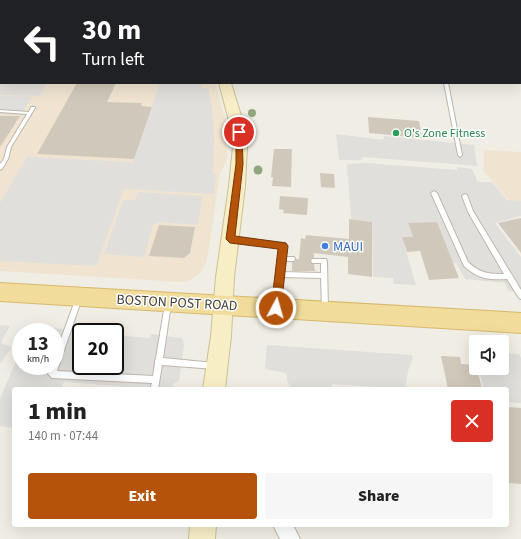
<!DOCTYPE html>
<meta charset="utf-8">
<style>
:root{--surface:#fff;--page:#f6f6f6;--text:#222;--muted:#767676;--accent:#b45309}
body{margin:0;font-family:"Source Sans 3",sans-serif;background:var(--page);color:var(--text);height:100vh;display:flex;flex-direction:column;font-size:15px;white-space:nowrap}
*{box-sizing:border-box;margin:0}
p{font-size:13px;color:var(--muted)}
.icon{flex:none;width:22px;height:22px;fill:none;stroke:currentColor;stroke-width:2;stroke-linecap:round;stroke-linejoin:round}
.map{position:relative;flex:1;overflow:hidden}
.drawer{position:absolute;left:12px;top:387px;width:497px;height:140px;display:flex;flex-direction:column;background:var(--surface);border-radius:4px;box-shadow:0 4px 16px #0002}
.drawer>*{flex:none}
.top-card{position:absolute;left:0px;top:0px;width:521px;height:84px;box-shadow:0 4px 16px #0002;background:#202124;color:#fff;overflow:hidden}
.controls{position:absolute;left:469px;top:335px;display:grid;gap:8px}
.controls a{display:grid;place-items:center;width:40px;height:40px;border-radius:4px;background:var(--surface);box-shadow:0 4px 16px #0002;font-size:20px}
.speed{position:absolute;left:12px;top:323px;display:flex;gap:8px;font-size:20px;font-weight:700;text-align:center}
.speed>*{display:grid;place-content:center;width:52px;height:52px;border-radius:50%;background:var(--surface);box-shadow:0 4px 16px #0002;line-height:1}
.speed small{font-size:10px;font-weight:400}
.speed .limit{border:2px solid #111;border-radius:6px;background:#fff;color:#111}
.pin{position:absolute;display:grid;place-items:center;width:34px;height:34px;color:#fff;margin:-17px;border:2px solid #fff;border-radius:50%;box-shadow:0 1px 4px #0007}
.me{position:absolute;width:44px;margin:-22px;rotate:6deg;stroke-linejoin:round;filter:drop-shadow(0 0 3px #0008)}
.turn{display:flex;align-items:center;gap:14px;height:84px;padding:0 16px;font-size:18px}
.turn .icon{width:52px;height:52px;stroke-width:2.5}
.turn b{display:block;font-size:28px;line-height:34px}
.round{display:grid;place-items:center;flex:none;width:42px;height:42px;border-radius:4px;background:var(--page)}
.head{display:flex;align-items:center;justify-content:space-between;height:68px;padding:0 16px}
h1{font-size:24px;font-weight:800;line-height:30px}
.primary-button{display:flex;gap:8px;margin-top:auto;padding:8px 16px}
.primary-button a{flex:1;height:46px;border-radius:4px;background:var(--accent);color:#fff;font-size:16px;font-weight:800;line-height:46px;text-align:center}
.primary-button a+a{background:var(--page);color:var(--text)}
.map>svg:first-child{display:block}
.commercial{fill:#f0e4d1}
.industrial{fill:#e2ded9}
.parking{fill:#e1dfdc}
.building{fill:#d0c9bb}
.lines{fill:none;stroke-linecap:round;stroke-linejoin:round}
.service-casing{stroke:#bdb7ab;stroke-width:2}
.minor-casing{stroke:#bdb7ab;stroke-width:2}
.secondary-casing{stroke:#cbc098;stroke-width:2}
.primary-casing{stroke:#d5b96d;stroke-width:2}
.service{fill:#fff;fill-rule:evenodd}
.minor{fill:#fff;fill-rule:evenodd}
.secondary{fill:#f8eec6;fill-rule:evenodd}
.primary{fill:#f2dc9b;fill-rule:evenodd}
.tree{fill:#91a680}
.route{fill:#b45309;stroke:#753606}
.leisure-dot{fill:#2e9e5b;stroke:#fff;stroke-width:1.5}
.shop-dot{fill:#3f7fe0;stroke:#fff;stroke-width:1.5}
.labels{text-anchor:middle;stroke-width:3;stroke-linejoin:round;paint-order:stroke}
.far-leisure-label{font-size:12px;fill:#27864d;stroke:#fff;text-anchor:start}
.shop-label{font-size:14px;fill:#366cbe;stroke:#fff;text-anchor:start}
.street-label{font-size:14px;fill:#413d35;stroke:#fff}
</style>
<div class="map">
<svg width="521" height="539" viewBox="0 0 521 539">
<rect width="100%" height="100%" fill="#f0ede4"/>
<path class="commercial" d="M47,83H215L225,119L227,160L220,173L207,261L202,271L195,277L188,281L182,282L0,271V95L40,96Z
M484,150L521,152V215L483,170Z"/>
<path class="industrial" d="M0,65L1,83H47L40,96L0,95Z"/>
<path class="parking" d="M160,83L202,84L201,88H208L212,108L214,138L213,173L216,175L214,194L124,189L96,266L0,261V203L27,157L133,162Z
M0,96L32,97L21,115L0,114Z
M336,134L383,140L384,136L474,145L477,166L363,157L361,160H339Z
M366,163L457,170V167L472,169L478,182H492L507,200L521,201V216L495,223L521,257V292L508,291L505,283L465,279L456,263H453L408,224L413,237H402L416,285L394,284L393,278L373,277L372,222L351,219L347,164Z
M138,192L203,196L198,225L160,222L153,225L144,257L104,254L123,200H135Z
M0,325L10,326L1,342L3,344L12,347L0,364Z
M30,327L88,330V332H81V366H115V335L150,338L151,334L182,338L184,345L179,381L173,384L172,389H119V386L64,382L61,389H14V428L0,426V399L21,349V366H55V332H28Z
M267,345L412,355L413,358L408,371L405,389L332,384L331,389H293L287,381V375L285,373L265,369Z
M502,353L519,354L521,358V403L507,402V389H484L479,368H502Z"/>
<path class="building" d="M77,83H116L107,102L142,103L141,106L152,107L134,159L37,154Z
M0,116H20L0,147Z
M368,117L419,121L422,138L369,133Z
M274,149H292L291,187L272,186L273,177H271Z
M320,173L334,174L335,188L321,187Z
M280,196L308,198L307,215L283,213L284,210L279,209Z
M521,218V253L498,223Z
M349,219L372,222V277L348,274V257L314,253V258H311L310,262L312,264H314L315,271H292V262H295L296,259H299L301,238L305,239L306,235L349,239Z
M437,222L459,278L429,280L420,251L407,252L402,237H413L408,223Z
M159,225L195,227L190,253L184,258L149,256Z
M441,356L460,357L461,364L476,365L482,389H448Z
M507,407L521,408V484L507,483Z"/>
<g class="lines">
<defs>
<path id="service" d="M444,83H448L462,155L460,157L458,155Z
M31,107H35V108L11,147L8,159L2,169L0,170V164L4,159L7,147L27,114L0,112V110L29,112Z
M434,191L437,193L468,262C480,273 488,274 504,274L468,212L462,196L465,194L467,195L473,211L521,290V299L519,298L507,279C489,280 478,279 464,266L431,193Z
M230,237H232L285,243L286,245L285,257H294L295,259L294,261H284L283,272L321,273V263H312L311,261L312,259H326L327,261L328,310L327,312L325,313L323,312L322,310L321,278L282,277L279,306L278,308L276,309L274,308L273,306L280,247L232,241L229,239Z
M79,295L81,296L82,298L57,371L153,376L155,363V361L156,358L165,304L166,302L168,301L170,302L171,304L163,358L215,363L217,364L218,366L217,368L215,369L162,365L158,389H150L152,383L52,378L48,374L52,366H55V355L76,298L77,296Z"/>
<path id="minor" d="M273,525H293L300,539H280Z"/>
<path id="secondary" d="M197,0H207V1H197Z
M219,83H231L246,132L247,147L245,186L234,277L231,336L225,389H203L211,336L216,277L229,186L233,147L232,132Z
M190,525H216L215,539H189Z"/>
<path id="primary" d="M0,283L521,313V333L0,301Z"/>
</defs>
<use href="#service" class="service-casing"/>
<use href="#minor" class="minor-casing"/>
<use href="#secondary" class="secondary-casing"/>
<use href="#primary" class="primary-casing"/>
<use href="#service" class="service"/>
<use href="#minor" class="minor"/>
<use href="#secondary" class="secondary"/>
<use href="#primary" class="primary"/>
</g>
<g class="tree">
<circle cx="252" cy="113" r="4"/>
<circle cx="258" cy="170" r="4.5"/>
</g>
<path class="route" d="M239,130L242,132L243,164L235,236L286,243L288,246L281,308L280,311L276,312L273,311L271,308L278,249L230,243L226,239L236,164V132Z"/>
<circle class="leisure-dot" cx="396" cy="133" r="4"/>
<circle class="shop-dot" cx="325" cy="246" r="4"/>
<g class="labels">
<g class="far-leisure-label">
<text x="404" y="137">O's Zone Fitness</text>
</g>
<g class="shop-label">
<text x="333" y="251">MAUI</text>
</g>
<g class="street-label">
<text transform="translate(177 302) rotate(3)" y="5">BOSTON POST ROAD</text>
</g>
</g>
</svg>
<div class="controls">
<a><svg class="icon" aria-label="sound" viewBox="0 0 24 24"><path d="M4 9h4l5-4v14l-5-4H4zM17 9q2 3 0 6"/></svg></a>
</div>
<div class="speed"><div>13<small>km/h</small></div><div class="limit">20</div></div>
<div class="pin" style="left:239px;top:132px;background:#d93025"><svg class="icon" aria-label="arrive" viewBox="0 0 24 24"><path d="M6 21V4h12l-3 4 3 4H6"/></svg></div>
<svg class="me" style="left:276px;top:308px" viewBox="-20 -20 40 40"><circle r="17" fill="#b45309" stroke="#fff" stroke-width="3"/><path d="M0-11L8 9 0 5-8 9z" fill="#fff"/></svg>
<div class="top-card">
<div class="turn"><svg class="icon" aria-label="left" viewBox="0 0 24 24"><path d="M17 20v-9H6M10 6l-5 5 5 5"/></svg><div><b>30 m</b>Turn left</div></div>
</div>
<section class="drawer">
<div class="head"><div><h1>1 min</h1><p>140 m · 07:44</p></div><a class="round" style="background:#d93025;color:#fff"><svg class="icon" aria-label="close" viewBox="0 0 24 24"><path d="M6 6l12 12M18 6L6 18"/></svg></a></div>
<div class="primary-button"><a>Exit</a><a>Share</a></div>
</section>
</div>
